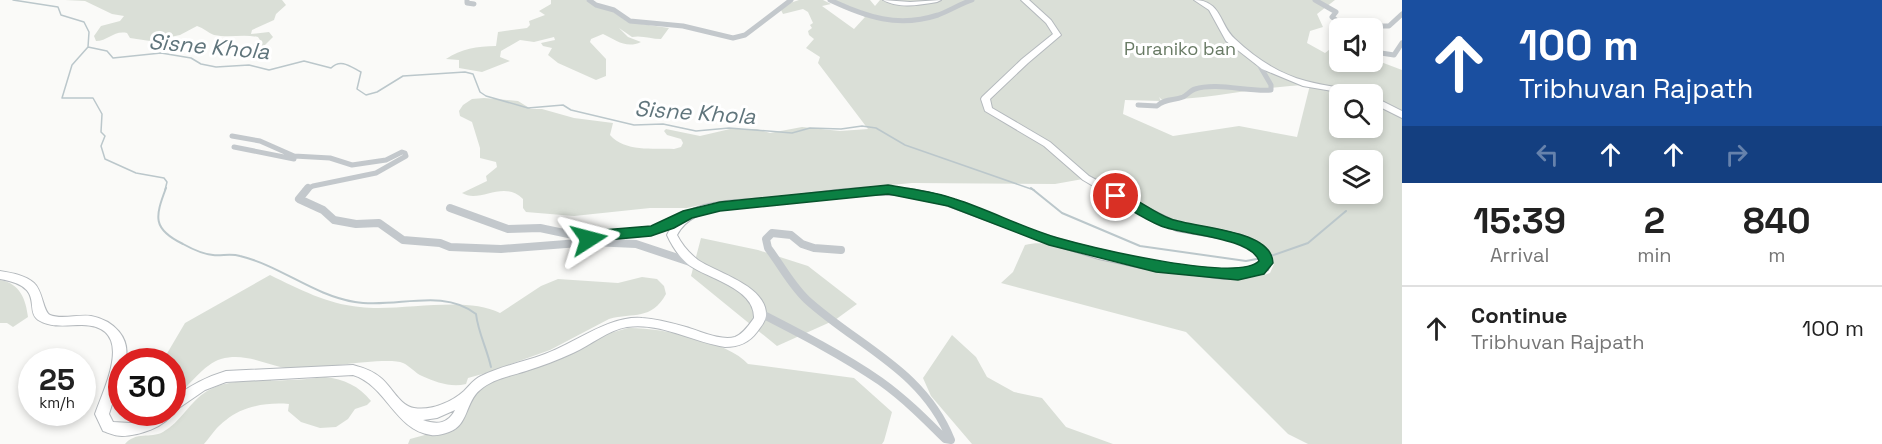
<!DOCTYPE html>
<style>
:root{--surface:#fff;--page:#f2f2f2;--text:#222;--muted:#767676;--line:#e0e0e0}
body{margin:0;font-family:"Space Grotesk",sans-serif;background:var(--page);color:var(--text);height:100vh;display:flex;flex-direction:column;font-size:22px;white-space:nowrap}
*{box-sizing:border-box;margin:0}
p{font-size:20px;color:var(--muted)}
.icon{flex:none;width:33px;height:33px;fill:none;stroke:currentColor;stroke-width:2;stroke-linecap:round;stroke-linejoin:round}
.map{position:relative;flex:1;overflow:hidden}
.side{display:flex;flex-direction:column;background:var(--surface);width:480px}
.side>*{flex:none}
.banner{background:#1a4fa0;color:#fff;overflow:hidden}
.fabs{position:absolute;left:1329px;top:18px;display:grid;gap:12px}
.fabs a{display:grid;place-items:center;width:54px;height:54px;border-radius:9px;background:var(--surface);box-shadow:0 3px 9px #0003;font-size:30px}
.speed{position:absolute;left:18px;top:348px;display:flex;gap:12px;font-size:30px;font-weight:700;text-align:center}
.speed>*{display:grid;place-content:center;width:78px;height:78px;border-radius:50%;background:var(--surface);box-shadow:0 3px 9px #0003;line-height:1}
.speed small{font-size:15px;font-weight:400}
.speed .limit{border:9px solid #d22;background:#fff;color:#111}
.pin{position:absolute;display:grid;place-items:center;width:51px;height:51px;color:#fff;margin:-26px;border:3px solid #fff;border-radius:50%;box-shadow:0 2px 6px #0007}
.me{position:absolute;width:66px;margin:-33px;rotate:81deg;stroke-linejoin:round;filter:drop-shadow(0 0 4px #0008)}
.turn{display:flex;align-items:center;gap:21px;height:126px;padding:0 18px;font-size:27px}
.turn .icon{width:78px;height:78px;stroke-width:2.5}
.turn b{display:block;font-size:42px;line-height:51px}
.lanes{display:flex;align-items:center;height:57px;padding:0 18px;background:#0003;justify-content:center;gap:30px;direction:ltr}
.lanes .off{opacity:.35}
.eta{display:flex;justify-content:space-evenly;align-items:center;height:102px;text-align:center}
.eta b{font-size:36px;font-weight:800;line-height:42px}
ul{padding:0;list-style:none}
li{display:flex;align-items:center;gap:18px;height:84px;padding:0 18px;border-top:2px solid var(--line)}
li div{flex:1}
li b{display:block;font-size:22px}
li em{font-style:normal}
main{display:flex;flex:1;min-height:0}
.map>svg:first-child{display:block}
.green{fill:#dadfd7;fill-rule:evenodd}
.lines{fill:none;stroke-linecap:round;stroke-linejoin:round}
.stream-far1{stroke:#bbc7cb;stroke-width:1.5}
.stream{stroke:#bbc7cb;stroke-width:2}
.highway-casing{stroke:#b4b9bd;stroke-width:2}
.minor-far1{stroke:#c3c8cc;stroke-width:5}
.minor{stroke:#c3c8cc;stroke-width:8}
.highway{fill:#fff;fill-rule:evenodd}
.route{fill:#0b8043;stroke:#07532c;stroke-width:1.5}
.labels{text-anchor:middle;stroke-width:6;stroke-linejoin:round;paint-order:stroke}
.far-park-label{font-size:18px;fill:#687a64;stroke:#fff}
.water-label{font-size:22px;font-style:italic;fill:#60757c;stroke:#fff}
</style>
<main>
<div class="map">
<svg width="1402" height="444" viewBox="0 0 1402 444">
<rect width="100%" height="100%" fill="#fafaf8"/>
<path class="green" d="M65,0H282L286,5L276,14L274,20L252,30L251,34L269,32L273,37L265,45L253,50L254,44L260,40L258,37C243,34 229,38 214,35C208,33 204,28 197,26L180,35L150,41L130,38L127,33C114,30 108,41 96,41L94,36L101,26L120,21L124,16L112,14L85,1Z
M551,0H586L596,7L612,11L628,22L669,28L661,39C651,39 642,35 632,37L619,28L628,37L641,42C626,49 616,40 603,34L591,39L590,42L606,59V76L596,80L558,63L548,55L552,48L543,46L541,43L555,40L554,37L534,42L520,40L501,51L500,57L510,61L482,72L459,68V60L446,59C461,49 477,46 496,46L498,32L527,28L530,25L529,21L545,15L539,11L551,4Z
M799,0H823L831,4L822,6L854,29L865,17L833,0H870L875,6L880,0H1335L1317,14L1323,27L1310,31L1307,43L1325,53L1334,46L1339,48L1340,62H1372L1373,59L1402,70V444H1308L1288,434L1186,332L1001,283L1013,272L1025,245C1047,239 1071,250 1093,255C1138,267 1225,289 1270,273L1274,264L1271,253L1248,236L1169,221L1083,179L1055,184L912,183L713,202L687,208H650L574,216L526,212L523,208V199C503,179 480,204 462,193L487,181L486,176L497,167L496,162L480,158V148L472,122L460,116L459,111L463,105L472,99L484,98L518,101L531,109H542L574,118L613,123L610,135C625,152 652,148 674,149L681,147L683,143L681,139L667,135L664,131L666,129L700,136L730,129H757L770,133L802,127L840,131L868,129L818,63L820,57L806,48L814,39L809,35L808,31L812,28L810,25L813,23L808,12L803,9L783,14L781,10L790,3ZM1310,85L1297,137L1239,126L1173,136L1123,114L1125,100L1161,101L1159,97L1162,100C1212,99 1261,86 1310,85ZM1340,94H1372V128H1340ZM1340,160H1372V194H1340Z
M701,238L758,250L808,266L857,304L835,320L777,346L691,276Z
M270,275C299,289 327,304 360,307C401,312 465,295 500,313L541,286L558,279L618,283L642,277L657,279L664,286L666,294C651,321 634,312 609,319L550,350L486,373L468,378L466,384C451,388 436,382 422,376C415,373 410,366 403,363C388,356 319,369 297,369C270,369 249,351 221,359C205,363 187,388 173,400L172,362H162L185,323Z
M0,280C20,283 26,300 28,317L13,327L7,323H0Z
M628,328C658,327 728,341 748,364L854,378L892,412L884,441L882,444H408L410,439L458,426L467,412L470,399L486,385L607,334Z
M952,335L976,357L987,377L1014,392L1042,398L1066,427L1113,444H972L931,396L923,378Z
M325,377C344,379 359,386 371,401L367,405L355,409L348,419L336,427L320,428L301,422L288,411L289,404C268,402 242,406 226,420C217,426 211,436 204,444H125C136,431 150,439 163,432C181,422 189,402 207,391C231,377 261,382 288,380C301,380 313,378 325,377Z"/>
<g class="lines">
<path class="stream-far1" d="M13,0L58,7L61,15L84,22L89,32L88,47L107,51L113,58L161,53L191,58L201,64L216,67L249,65L269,70L304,61L331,68C341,58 351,67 361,72L357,89L366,95L377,92L403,76L465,72L473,74L480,92L486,96L528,108L563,105L571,110L634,125L663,124L696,131L729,128L792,133L810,128L841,129L862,126L876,128L905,145L1034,190
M88,47L72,65L62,98H93L102,114L101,132L105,136L101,146L105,159L136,173L164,178L167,182L165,190"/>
<path class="stream" d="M166,188C155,217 152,229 183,244C192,249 202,254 213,255C222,256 231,253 240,256C281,266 313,295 355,302C395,309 442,287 476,314C478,332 487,349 491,367
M1031,188L1062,213L1140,246L1246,261L1262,258
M1268,257L1308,243L1346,211"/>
<defs>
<path id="highway" d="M883,0L910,2L941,0L937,2C919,5 899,9 883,0Z
M1021,0H1029L1051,20L1061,35L1028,63L990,99L992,108L1050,142L1089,176L1152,210L1183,225L1242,235L1258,243L1271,258L1268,270L1245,278L1224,279L1141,268L1099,259L1053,245L940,203L898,195H857L720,209C702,213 686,218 677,235C682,245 689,253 698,260C717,273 768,286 766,316C765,322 760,328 757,332C749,343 738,347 725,347C693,342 660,322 627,327C608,330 591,345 573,353C558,360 542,366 526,371C511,376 492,379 480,390C465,402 469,425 449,432C443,434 437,436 431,435C395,430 386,385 353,375L226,382L205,390L173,412C166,427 138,436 122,436C115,436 109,433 103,431L95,414C105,385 136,326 82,325C69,325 52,328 40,321C22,311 48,287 0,279V271C12,273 25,275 34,283C43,291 43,312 50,315C62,320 78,314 91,316C113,320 132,338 125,362H122V372L109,414L113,422L131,423L142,420L156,412H172V399C189,386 206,377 226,371L353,365C364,368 373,371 381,378C392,387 400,406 414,408C431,411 452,402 464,391C470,385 473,380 481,376C501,366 524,362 545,354C575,343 610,315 642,318C657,319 672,323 686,327C700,331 720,341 735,337C743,334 749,325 754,318C755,288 708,279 689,265C679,257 672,246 667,235C669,231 671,227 673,223C691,199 740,200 767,198C817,194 867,182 917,190C958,197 998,218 1037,232C1087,249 1136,259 1188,266C1211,270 1237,276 1259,265L1260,259L1250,249L1236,241L1177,231L1144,216L1083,180L1044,146L985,111L981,99L982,97L1022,59L1053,34L1046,23ZM455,410C448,424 437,425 423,420L437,418Z
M1194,0C1222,0 1219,25 1235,39C1255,58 1279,74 1306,81C1324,86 1343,88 1361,91L1365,94H1350L1303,86L1262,69L1226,41L1209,10Z
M1372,96L1402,111V118L1372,103Z"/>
</defs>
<use href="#highway" class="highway-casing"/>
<path class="minor-far1" d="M467,0V3L474,4
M589,0L596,5L614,10L630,21L683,26L733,38L745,35L791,0
M830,0C866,17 898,28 938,15C949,11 960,4 972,0
M1315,0L1336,12L1332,17L1344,26
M1346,28L1344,26H1389L1402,14
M1372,44L1381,53L1394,55L1402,43
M1138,105L1157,106C1166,98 1173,101 1183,97C1187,95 1191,90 1195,89C1217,82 1248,92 1271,90V85L1257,61
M232,136L260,141L294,156L330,158L352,165L386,160L402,152L405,153L406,156L376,173L313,186L305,190
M234,147L294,159"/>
<path class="minor" d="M308,188L299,199L323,210L334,220L356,224L379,223L403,240L440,243L450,247L501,249L592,242L636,244L693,263
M450,208L508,229L540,228L578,236L638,234L661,228L681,218
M760,313C801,334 842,355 880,381C904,398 924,418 945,439L951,440C923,370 859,347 807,300C791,285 781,265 768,248L766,239L772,233L791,235L802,244L814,248L841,250"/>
<use href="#highway" class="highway"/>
</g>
<path class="route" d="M888,185C910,189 934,191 955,199C990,210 1023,228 1058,238C1090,247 1237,283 1259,261C1251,237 1183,235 1161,226C1144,219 1128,208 1112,199L1110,196L1116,191C1136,197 1152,212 1171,219C1195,228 1272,229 1273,263L1264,274L1238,280L1156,272L1049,245L948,206L888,194L720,211L692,218L674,228L651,236L595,241L589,244L582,239L586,233L591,231L651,226L683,211L720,202Z"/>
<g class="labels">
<g class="far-park-label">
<text x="1180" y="55">Puraniko ban</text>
</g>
<g class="water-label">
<text transform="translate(209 46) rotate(5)" y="8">Sisne Khola</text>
<text transform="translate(695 112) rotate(4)" y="8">Sisne Khola</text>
</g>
</g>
</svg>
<div class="fabs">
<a><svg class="icon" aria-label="sound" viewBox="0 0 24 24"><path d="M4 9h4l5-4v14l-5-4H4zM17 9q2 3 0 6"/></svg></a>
<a><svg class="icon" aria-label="search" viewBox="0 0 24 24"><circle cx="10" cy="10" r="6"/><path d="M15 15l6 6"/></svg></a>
<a><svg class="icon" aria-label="layers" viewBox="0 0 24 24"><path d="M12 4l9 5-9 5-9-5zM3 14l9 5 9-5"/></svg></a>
</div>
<div class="speed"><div>25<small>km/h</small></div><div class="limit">30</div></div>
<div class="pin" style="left:1116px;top:196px;background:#d93025"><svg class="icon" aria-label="arrive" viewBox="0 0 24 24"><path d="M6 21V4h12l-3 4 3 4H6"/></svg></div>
<svg class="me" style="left:589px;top:239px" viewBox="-20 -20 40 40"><path d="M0-17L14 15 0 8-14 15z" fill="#0b8043" stroke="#fff" stroke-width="4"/></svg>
</div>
<section class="side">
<div class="banner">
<div class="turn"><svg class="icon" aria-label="ahead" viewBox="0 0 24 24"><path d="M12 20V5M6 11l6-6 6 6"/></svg><div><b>100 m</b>Tribhuvan Rajpath</div></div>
<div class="lanes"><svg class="icon off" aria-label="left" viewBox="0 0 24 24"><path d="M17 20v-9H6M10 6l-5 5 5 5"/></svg><svg class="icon" aria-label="ahead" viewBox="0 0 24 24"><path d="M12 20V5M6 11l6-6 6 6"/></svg><svg class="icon" aria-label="ahead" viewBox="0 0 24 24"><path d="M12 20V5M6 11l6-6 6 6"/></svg><svg class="icon off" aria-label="right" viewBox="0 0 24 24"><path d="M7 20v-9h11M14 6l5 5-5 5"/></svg></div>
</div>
<div class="eta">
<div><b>15:39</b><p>Arrival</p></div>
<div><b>2</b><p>min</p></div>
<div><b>840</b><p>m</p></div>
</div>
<ul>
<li><svg class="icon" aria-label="ahead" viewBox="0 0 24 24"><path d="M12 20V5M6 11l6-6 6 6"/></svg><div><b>Continue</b><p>Tribhuvan Rajpath</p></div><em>100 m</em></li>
</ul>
</section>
</main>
